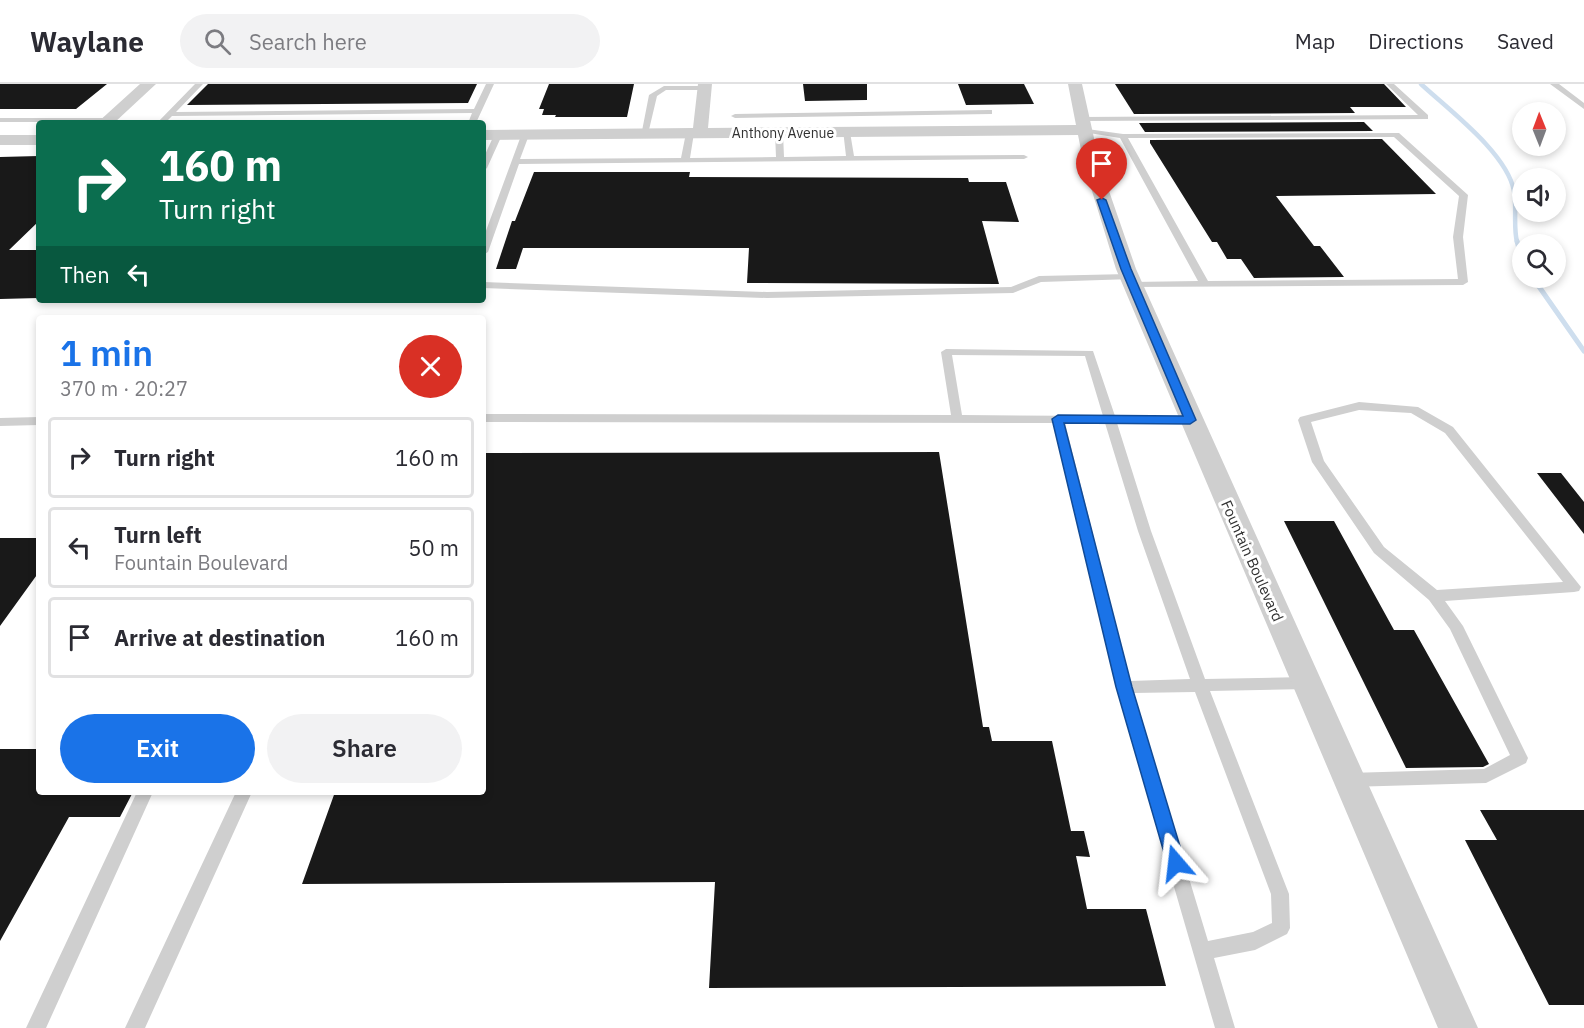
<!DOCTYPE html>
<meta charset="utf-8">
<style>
:root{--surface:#fff;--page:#f2f2f3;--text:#2b2b33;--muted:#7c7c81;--line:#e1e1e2;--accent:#1a73e8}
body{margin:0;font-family:"IBM Plex Sans",sans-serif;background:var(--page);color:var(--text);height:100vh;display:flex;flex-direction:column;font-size:22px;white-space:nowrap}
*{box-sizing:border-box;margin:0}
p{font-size:20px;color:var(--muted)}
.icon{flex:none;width:33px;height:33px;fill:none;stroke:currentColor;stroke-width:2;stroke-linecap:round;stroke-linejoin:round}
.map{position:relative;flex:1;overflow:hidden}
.panel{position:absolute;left:36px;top:231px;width:450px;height:480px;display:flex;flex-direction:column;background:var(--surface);border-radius:6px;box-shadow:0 3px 9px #0003}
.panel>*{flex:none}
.top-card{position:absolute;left:36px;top:36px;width:450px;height:183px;border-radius:6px;box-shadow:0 3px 9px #0003;background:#0b6e4f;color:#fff;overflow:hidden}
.needle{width:39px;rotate:359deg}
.controls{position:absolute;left:1512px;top:18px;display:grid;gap:12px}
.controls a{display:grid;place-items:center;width:54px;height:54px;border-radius:50%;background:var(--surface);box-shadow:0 3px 9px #0003;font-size:30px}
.pin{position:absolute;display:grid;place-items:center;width:51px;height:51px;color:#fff;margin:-62px -26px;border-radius:50% 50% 50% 0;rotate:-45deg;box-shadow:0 0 6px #0007}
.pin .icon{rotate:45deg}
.me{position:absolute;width:66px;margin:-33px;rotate:343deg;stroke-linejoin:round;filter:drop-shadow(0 0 4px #0008)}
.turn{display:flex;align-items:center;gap:21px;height:126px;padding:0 24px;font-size:27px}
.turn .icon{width:78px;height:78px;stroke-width:2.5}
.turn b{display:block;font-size:42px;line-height:51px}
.then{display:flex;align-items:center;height:57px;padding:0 24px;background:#0003;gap:12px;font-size:22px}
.round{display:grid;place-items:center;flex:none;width:63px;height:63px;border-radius:32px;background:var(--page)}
.overview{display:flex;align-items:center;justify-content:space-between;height:102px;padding:0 24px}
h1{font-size:36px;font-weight:600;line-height:45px;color:var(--accent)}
.action{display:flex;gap:12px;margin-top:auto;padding:12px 24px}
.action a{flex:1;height:69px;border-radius:36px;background:var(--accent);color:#fff;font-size:24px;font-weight:600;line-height:69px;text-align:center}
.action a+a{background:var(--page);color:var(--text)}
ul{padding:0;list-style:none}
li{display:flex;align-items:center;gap:18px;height:81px;margin:0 12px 9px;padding:0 12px;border:3px solid var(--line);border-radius:6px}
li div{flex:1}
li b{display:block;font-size:22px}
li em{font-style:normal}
header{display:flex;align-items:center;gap:36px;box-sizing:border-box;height:84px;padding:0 30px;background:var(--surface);border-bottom:2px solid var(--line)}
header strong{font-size:28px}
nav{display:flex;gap:33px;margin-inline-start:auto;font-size:21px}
.search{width:420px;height:54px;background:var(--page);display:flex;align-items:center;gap:15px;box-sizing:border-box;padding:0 21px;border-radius:33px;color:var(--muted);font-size:22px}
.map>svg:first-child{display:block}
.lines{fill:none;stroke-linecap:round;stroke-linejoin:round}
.stream-far1{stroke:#cedeee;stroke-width:4.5}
.stream{stroke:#cedeee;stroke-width:5}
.building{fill:#191919}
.service{fill:#cfcfcf;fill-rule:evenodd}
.minor{fill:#cfcfcf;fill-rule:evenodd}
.route{fill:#1a73e8;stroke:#114b97;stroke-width:1.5}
.labels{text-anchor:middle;stroke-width:6;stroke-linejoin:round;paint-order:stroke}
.far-street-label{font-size:14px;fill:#323232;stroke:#fff}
.street-label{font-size:15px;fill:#323232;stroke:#fff}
</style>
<header>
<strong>Waylane</strong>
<div class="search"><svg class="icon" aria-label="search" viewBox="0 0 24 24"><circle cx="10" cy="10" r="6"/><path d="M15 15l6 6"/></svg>Search here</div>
<nav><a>Map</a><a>Directions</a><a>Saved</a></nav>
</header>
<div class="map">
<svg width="1584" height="944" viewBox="0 0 1584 944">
<rect width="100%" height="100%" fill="#fff"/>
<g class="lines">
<path class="stream-far1" d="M1421,0C1449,26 1507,69 1514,107C1517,124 1513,142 1517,158"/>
<path class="stream" d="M1517,157L1522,176
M1533,194L1584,267"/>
</g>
<path class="building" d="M0,0H107L76,25H0Z
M208,0H477L468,19L187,21Z
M549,0H634L627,33H555L556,31H542L544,25H539Z
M803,0H867V16L805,17Z
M958,0H1024L1034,20L966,21Z
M1115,0H1384L1406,23H1350L1355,29L1134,30Z
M1364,38L1373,47L1145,48L1139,39Z
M1382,55L1436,110L1276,112L1314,162H1320L1344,193L1254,194L1241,175H1227L1217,158H1212L1150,59V56Z
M39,72V137L9,166H39V214L0,215V73Z
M534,88H690L689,93L968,94L969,98H1006L1019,138L982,137L999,200L747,199L749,164H523L516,185H496L512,137H515Z
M939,368L983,643H989L992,657H1052L1071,747H1084L1090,773L1076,772L1087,825H1146L1166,902L709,904L715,798L302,800L335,708H483V369Z
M1537,389H1561L1584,418V450Z
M1284,437H1334L1394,546H1414L1489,680L1483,683L1406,684Z
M0,454H39V488L0,542Z
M0,665H39V708H133L120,733H69L0,857Z
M1480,726H1584V921H1549L1465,756H1497Z"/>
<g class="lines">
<path class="service" d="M195,0H203L176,28L474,25L486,0H494L476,39H468L472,29L172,32L165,39H157Z
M1386,0H1394L1428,31V35L1081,37L1077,35L1081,33L1418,31Z
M1550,0H1559L1584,19V25Z
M664,2H704L708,4L704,6H666L657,12L648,50L641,52L649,11Z
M989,26H992V30L735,34L731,32L735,30Z
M0,34H109L113,36L109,38H0Z
M1080,44L1123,50L1399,49L1468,111L1463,153L1468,198L1463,201L1128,203L1127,201L1132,198L1198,197L1120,54L1083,48L1079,46ZM1394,53L1459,112L1453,153L1458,195L1208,197L1128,54Z
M843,46L850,48L854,72L1024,71L1028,73L1024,75L519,80L488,168L483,171V155L522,49L529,51L520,75L681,74L686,49L690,47L694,49L690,74L776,73L775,49L779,47L783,49L784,73L846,72Z
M495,49L502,51L487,84L483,87V75Z
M1129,190L1132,191V195L1041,198L1013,209L767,214L483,204V198L767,208L1011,203L1039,192Z
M946,265L1093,267L1115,332L1194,333L1196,336L1190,340L1117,339L1151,447L1205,595L1306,593L1311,595L1314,599L1311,603L1306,605L1210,607L1289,810L1290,844L1287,850L1255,866L1214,874L1235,944H1215L1116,603L1053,339L483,338V330L951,331L941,268ZM952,271L1085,272L1103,332L962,331ZM1065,339H1105L1138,447L1190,595L1130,597ZM1195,608L1271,810L1272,839L1253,848L1208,857L1133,609Z
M1359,318L1418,323L1453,343L1581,503L1579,507L1574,508L1445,517L1463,542L1528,674L1526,679L1486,699L1349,703L1343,701L1341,696L1343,691L1349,689L1484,685L1510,671L1450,545L1429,516L1374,469L1312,378L1298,336L1300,333ZM1359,326L1411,329L1445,349L1563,498L1437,506L1384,463L1324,377L1311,338Z
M39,333V341L0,342V334Z
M137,708H153L46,944H26Z
M236,708H252L145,944H125Z"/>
<path class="minor" d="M140,0H156L114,39H97Z
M698,0H712L708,44L1076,41L1068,0H1082L1100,81L1136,185L1478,944H1438L1116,185L1084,81L1078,51L483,56V46L693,44Z
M0,51H39V61H0Z"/>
</g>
<path class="route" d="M1102,114L1106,116L1131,185L1196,336L1190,340L1064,339L1132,603L1185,779L1182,785L1176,787L1170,785L1167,779L1116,603L1052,335L1058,331L1183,332L1121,185L1097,116Z"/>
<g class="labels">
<g class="far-street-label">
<text x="783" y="54">Anthony Avenue</text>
</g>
<g class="street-label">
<text transform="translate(1252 477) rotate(66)" y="5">Fountain Boulevard</text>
</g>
</g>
</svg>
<div class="controls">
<a><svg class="needle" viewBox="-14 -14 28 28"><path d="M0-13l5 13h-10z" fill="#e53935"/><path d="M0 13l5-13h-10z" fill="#7c7c81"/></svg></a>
<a><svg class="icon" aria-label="sound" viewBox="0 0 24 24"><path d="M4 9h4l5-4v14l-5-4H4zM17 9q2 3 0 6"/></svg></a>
<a><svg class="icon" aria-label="search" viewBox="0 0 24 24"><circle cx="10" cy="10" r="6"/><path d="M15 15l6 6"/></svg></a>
</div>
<div class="pin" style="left:1102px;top:116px;background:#d93025"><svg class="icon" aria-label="arrive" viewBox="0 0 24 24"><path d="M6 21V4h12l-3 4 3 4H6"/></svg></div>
<svg class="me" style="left:1176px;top:779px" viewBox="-20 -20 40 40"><path d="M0-17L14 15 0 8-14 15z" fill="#1a73e8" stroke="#fff" stroke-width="4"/></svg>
<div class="top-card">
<div class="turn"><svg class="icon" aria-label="right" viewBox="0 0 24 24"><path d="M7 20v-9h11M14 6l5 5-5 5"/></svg><div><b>160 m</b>Turn right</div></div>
<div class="then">Then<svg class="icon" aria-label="left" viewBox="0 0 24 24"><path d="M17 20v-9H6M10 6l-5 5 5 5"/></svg></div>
</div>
<section class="panel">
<div class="overview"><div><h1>1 min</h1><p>370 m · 20:27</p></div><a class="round" style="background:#d93025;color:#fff"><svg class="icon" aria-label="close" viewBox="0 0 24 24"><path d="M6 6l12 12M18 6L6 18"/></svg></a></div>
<ul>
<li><svg class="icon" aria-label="right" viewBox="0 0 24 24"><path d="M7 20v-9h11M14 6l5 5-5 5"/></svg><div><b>Turn right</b></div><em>160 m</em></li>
<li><svg class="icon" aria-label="left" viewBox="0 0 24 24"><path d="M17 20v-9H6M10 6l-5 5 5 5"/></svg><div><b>Turn left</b><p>Fountain Boulevard</p></div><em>50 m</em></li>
<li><svg class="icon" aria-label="arrive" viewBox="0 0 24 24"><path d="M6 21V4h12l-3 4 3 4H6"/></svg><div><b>Arrive at destination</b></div><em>160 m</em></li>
</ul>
<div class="action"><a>Exit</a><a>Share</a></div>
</section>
</div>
